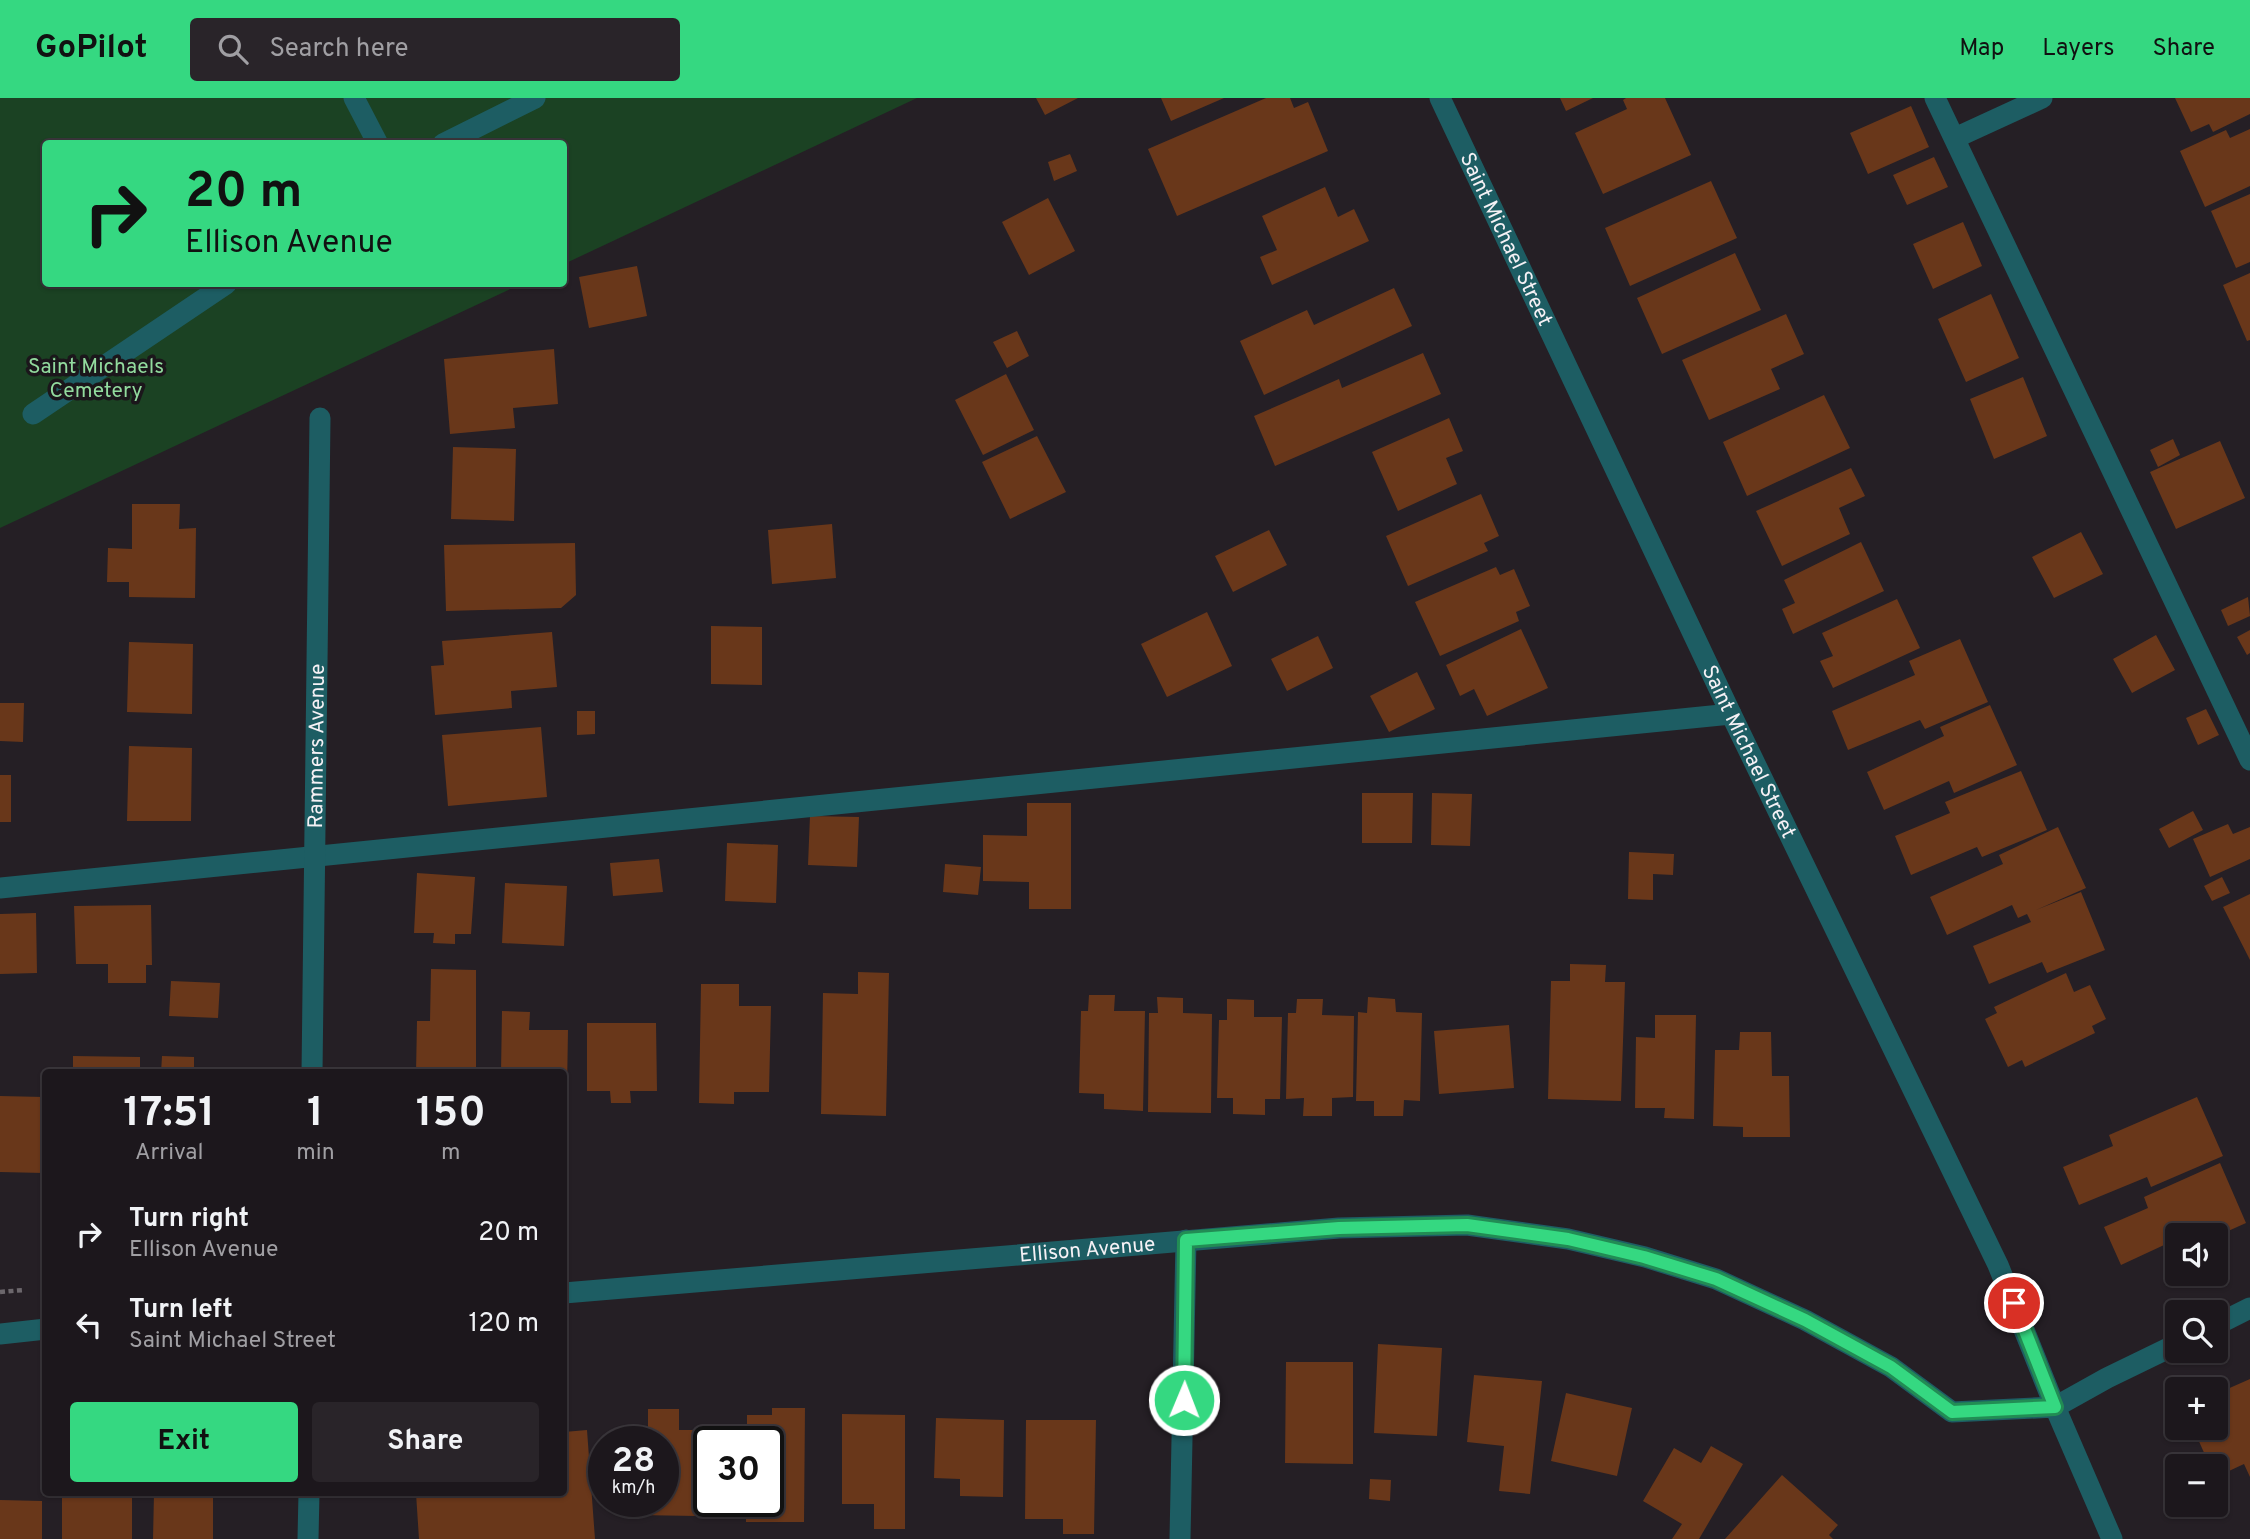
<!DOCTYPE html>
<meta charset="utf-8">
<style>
:root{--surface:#1c171c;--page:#292429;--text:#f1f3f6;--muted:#a09fa3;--line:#3a363b;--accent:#35d881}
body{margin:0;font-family:Overpass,sans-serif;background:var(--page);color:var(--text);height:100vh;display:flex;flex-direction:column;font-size:26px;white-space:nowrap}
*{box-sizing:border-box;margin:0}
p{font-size:23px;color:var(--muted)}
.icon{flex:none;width:38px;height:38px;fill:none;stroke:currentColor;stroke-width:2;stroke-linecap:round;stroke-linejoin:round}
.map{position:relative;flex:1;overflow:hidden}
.drawer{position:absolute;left:42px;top:971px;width:525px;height:427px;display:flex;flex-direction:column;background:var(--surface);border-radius:7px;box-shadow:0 2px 5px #0004,0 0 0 2px var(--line)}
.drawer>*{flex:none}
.top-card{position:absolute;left:42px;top:42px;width:525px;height:147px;border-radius:7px;box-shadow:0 2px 5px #0004,0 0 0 2px var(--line);background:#35d881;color:#111;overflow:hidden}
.controls{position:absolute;left:2165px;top:1125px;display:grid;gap:14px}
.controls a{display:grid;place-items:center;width:63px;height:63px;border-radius:7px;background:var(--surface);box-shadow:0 2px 5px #0004,0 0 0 2px var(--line);font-size:35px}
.speed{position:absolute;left:588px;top:1328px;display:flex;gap:14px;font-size:35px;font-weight:700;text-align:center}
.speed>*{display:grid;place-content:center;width:91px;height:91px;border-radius:50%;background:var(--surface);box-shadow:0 2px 5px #0004,0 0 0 2px var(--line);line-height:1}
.speed small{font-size:18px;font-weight:400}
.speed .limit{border:4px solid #111;border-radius:10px;background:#fff;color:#111}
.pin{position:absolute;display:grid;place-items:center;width:60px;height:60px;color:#fff;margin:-30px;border:4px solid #fff;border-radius:50%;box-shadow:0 2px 7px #0007}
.me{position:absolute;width:77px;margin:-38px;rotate:1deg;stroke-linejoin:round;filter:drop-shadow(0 0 5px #0008)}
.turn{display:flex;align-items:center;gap:24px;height:147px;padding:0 28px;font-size:32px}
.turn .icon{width:91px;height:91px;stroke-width:2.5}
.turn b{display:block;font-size:49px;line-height:60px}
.eta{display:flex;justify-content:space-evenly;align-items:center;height:119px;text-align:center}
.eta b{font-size:42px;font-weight:700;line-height:49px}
.primary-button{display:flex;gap:14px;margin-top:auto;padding:14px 28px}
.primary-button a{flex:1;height:80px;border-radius:7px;background:var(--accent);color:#111;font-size:28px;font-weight:700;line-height:80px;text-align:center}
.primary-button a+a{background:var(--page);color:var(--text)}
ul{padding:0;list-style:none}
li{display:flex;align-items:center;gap:21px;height:91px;padding:0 28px}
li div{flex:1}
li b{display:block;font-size:26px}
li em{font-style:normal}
header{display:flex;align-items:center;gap:42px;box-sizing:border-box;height:98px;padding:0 35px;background:var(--accent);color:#111}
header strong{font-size:33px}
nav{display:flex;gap:38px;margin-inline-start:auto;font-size:24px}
.search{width:490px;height:63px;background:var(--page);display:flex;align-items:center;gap:18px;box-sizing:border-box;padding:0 24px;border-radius:7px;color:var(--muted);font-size:26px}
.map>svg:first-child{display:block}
.green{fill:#1b4223}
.building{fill:#69371a}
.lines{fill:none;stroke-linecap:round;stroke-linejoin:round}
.path{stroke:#6c676c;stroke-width:4.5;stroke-dasharray:5 3.5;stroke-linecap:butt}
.lane{stroke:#1d5d63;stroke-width:21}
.street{stroke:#1d5d63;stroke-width:21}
.route-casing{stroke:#228c54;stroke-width:18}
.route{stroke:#35d881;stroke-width:12}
.labels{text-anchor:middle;stroke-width:7;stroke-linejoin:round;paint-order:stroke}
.street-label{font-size:21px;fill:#f5f1f5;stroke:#1b161b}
.park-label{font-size:21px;fill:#92db9e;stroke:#1b161b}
</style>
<header>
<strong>GoPilot</strong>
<div class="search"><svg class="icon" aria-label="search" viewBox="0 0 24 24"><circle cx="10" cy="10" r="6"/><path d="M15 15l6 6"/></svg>Search here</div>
<nav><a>Map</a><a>Layers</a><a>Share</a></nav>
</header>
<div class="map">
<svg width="2250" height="1441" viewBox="0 0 2250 1441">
<rect width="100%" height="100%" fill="#251f25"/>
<path class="green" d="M0,0H917L564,166V46H46V186H521L0,430Z"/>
<path class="building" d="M1036,0H1078L1045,17Z
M1161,0H1224L1171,23Z
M1266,0H1290L1294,10L1308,4L1328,53L1177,118L1148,51Z
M1560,0H1593L1566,13Z
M1626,0H1665L1691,57L1603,96L1575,35L1627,11L1623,2Z
M2175,0H2250V16L2213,34L2209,26L2191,34Z
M1911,8L1929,49L1868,76L1850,35Z
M2250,31V88L2205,109L2180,53L2226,32L2230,40Z
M1070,56L1077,73L1054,83L1048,64Z
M1934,59L1948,89L1907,107L1893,77Z
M1711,83L1737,140L1630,188L1605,130Z
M1325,89L1338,119L1354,111L1369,143L1272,187L1260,159L1277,152L1262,118Z
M2250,96V164L2236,170L2211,113Z
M1048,100L1075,153L1029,177L1002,124Z
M1963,124L1982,168L1933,191L1913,146Z
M1735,155L1761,212L1662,256L1637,200Z
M637,168L647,218L589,230L579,179Z
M2250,175V242L2247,243L2223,187Z
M1394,190L1412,228L1264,297L1240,243L1307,212L1314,227Z
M1991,196L2019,260L1966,284L1938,221Z
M1786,216L1804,256L1771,271L1780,291L1709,322L1682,262Z
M1017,233L1029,258L1007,270L993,244Z
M554,251L558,306L513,310L515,330L450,336L444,261Z
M1423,255L1441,296L1275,368L1254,318L1339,281L1342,290Z
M1006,276L1034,332L983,357L955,302Z
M2023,279L2047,338L1994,361L1970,301Z
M1824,297L1850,350L1747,398L1723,344Z
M1449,320L1463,353L1446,360L1457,386L1398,413L1372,354Z
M1037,338L1066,394L1010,421L982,364Z
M2173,341L2180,357L2158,369L2150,352Z
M2220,343L2245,400L2176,431L2150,374Z
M453,349L516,351L514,423L451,421Z
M1851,370L1865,398L1839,410L1850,436L1782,468L1756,413Z
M1481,396L1499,438L1484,445L1488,453L1408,488L1386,438Z
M132,406H180L179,431L196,430L195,500L129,499V484H107L108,450L132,451Z
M832,426L836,480L772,486L768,432Z
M1269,432L1287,467L1233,494L1215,458Z
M2081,434L2103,476L2054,500L2032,459Z
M1861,444L1884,493L1793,536L1782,511L1795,505L1784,482Z
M575,445L576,497L561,510L446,513L444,447Z
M1496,469L1500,477L1514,471L1530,508L1516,514L1519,523L1440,558L1415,504Z
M2248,499L2250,518L2228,528L2221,512Z
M1897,501L1920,550L1833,590L1820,563L1833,558L1822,535Z
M1207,514L1232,568L1167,599L1141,546Z
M711,528L762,529V587L711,586Z
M1521,531L1548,590L1487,618L1474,591L1460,598L1446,567Z
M2250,532V555L2247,557L2237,539Z
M552,534L557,589L511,593L512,610L435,617L431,568L444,567L442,543Z
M2156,537L2175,572L2132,595L2113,561Z
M1318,538L1333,570L1287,593L1271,561Z
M1960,541L1988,604L1925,631L1920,622L1848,652L1832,613L1915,577L1909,563Z
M129,544L193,546L192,616L127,614Z
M1417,574L1435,611L1389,634L1370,598Z
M0,605H24L23,644L0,643Z
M1990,607L2017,667L1954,695L1949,683L1884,712L1867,674L1944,638L1940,629Z
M2206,611L2219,637L2198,647L2186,620Z
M577,613H595V636L577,637Z
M541,629L547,699L448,708L442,637Z
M129,648L192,650L191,723H127Z
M2021,673L2047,732L1982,759L1977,749L1911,777L1895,738L1950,715L1945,704Z
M0,677H11V724H0Z
M1362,695H1413L1412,745H1362Z
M1432,695L1472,696L1470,748L1431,747Z
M1027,705H1071V811H1029V784L983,783V737L1027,738Z
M2193,713L2203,732L2169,750L2159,731Z
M810,718L859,719L857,769L808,767Z
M2228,726L2233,736L2250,729V761L2210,779L2193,741Z
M2058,729L2086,790L2036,812L2081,794L2105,852L2047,875L2042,864L1989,886L1973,848L2031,824L2027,816L2018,820L2012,807L1947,837L1930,799L2003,766L1999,757Z
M727,745L778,747L776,805L725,803Z
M1629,754L1674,756L1673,777L1653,776V802L1628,801Z
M659,761L663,794L613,798L610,765Z
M945,766L981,769L978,797L943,794Z
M417,775L475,779L471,836H455V846L433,845L434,835H414Z
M2222,779L2230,795L2212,803L2204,788Z
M505,785L567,788L564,848L502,845Z
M2250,796V862L2223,809Z
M151,807L152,867H146V885H108V866H76L74,808Z
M36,815L37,875L0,876V816Z
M1570,866L1606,867L1605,884H1625L1621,1003L1548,1001L1551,883H1570Z
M431,871L476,872V975H416L417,923H430Z
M858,874L889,875L886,1018L821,1016L823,895L858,896Z
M2066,875L2074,894L2090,887L2106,921L2092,928L2095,935L2025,969L2022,962L2008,969L1985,921L1997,915L1994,909Z
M171,883L220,885L218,920L169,918Z
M701,886H739V908H771L769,994H734V1006L699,1005Z
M1089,897H1115L1114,913H1145L1143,1013L1104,1011V996L1079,995L1081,913H1088Z
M1157,899L1183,900V915L1212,916L1211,1015L1148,1014L1149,915H1158Z
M1368,899L1395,901L1396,914L1422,915L1420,1003L1404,1002L1403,1018H1374V1003H1356L1358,914L1367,915Z
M1227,901L1254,902V919H1282L1280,1001H1265V1017L1233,1016V1000H1217L1219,922H1227Z
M1297,901H1323L1322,917L1354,918L1353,999L1332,1000V1018H1303L1304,1000L1286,1001L1288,915H1296Z
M502,913L530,914L529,932H568L567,992H564V975H501Z
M1655,917H1696L1694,1021L1664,1020L1665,1010H1635L1636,939L1655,940Z
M587,925H656L657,993H630L631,1005H611L610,993H587Z
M1509,927L1514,990L1439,996L1434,933Z
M1740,934H1771L1772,978H1789L1790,1039H1743V1029L1713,1028L1715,952H1739Z
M73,958L140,959V975H73Z
M162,958L194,959V975H161Z
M0,998L44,999V1075L0,1074Z
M2197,999L2223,1058L2151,1089L2147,1079L2079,1107L2063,1069L2113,1048L2109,1037Z
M2220,1065L2246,1125L2217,1138H2177V1141L2121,1167L2104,1129L2148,1110L2144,1099Z
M1378,1246L1442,1250L1437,1338L1374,1335Z
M1286,1264H1353V1366L1285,1365Z
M1474,1277L1542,1283L1530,1396L1499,1393L1504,1348L1467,1344Z
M2250,1281V1379L2244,1366L2216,1379V1368H2210L2193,1330H2216V1296Z
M1566,1295L1632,1310L1617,1378L1551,1363Z
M772,1310H805L804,1424H746V1404H768V1344H747V1317H772Z
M648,1311H679V1332H698L697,1418L636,1417V1404H663V1344H637V1332H648Z
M842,1316L905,1317V1431H874V1406H842Z
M936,1320L1004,1322L1003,1399L960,1398V1381L934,1380Z
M1026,1322H1096L1094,1436H1063V1421H1025Z
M587,1332L595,1441H419L416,1395H564V1334Z
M1711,1348L1743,1366L1699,1441H1672L1682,1426L1643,1403L1674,1350L1701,1365Z
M1782,1377L1838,1427L1829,1437L1833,1441H1725Z
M1370,1381L1391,1382L1390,1403L1369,1401Z
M62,1395H132V1441H62Z
M154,1395H213V1441H153Z
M0,1402L42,1403V1441H0Z"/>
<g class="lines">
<path class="path" d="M0,1194L24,1192"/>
<path class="lane" d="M354,0L378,46
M1935,0L2250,662
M1955,40L2042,0
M443,46L535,0
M33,316L226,186"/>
<g class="street">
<path id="s1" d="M1440,0L1731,616L1998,1167L2055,1309L2107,1280L2177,1246"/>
<path d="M0,790L1731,616"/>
<path id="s2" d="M312,975L320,320"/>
<path id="s3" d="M564,1195L1339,1130L1467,1127L1568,1141L1645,1159L1716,1181L1805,1222L1891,1269L1952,1314L2055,1309L2112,1441"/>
<path d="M2216,1227L2250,1210"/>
<path d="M0,1236L46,1231"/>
<path d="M308,1441L309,1395"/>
<path d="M1180,1441L1186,1142"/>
</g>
</g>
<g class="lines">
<defs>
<path id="route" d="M1184,1302L1186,1142L1339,1130L1467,1127L1568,1141L1644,1159L1716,1181L1805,1222L1891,1269L1952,1314L2055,1309L2014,1205"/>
</defs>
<use href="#route" class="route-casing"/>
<use href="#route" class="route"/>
</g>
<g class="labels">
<g class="street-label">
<text dy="7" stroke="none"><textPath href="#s1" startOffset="156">Saint Michael Street</textPath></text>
<text dy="7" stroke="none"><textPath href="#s2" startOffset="327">Rammers Avenue</textPath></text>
<text dy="7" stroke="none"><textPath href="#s1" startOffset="723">Saint Michael Street</textPath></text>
<text dy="7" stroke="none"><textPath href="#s3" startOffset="525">Ellison Avenue</textPath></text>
</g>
<g class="park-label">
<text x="96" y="275">Saint Michaels<tspan x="96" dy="24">Cemetery</tspan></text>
</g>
</g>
</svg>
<div class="controls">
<a><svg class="icon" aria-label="sound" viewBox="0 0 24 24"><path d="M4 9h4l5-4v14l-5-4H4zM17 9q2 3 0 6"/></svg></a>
<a><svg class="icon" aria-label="search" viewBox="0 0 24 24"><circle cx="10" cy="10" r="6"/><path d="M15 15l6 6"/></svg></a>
<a>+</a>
<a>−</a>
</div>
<div class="speed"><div>28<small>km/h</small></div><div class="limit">30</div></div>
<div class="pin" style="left:2014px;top:1205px;background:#d93025"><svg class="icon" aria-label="arrive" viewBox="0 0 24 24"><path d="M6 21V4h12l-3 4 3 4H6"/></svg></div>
<svg class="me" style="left:1184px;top:1302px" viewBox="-20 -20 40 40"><circle r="17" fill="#35d881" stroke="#fff" stroke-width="3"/><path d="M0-11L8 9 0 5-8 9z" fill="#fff"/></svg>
<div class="top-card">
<div class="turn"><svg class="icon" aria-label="right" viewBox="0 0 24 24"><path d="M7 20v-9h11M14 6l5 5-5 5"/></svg><div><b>20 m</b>Ellison Avenue</div></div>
</div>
<section class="drawer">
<div class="eta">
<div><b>17:51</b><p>Arrival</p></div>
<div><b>1</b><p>min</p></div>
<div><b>150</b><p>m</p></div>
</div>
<ul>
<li><svg class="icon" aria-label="right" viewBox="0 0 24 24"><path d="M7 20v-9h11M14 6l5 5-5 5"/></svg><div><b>Turn right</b><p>Ellison Avenue</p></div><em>20 m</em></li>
<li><svg class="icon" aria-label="left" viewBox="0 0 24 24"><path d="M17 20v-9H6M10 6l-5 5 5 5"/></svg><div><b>Turn left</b><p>Saint Michael Street</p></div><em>120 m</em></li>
</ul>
<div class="primary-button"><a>Exit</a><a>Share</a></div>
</section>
</div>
